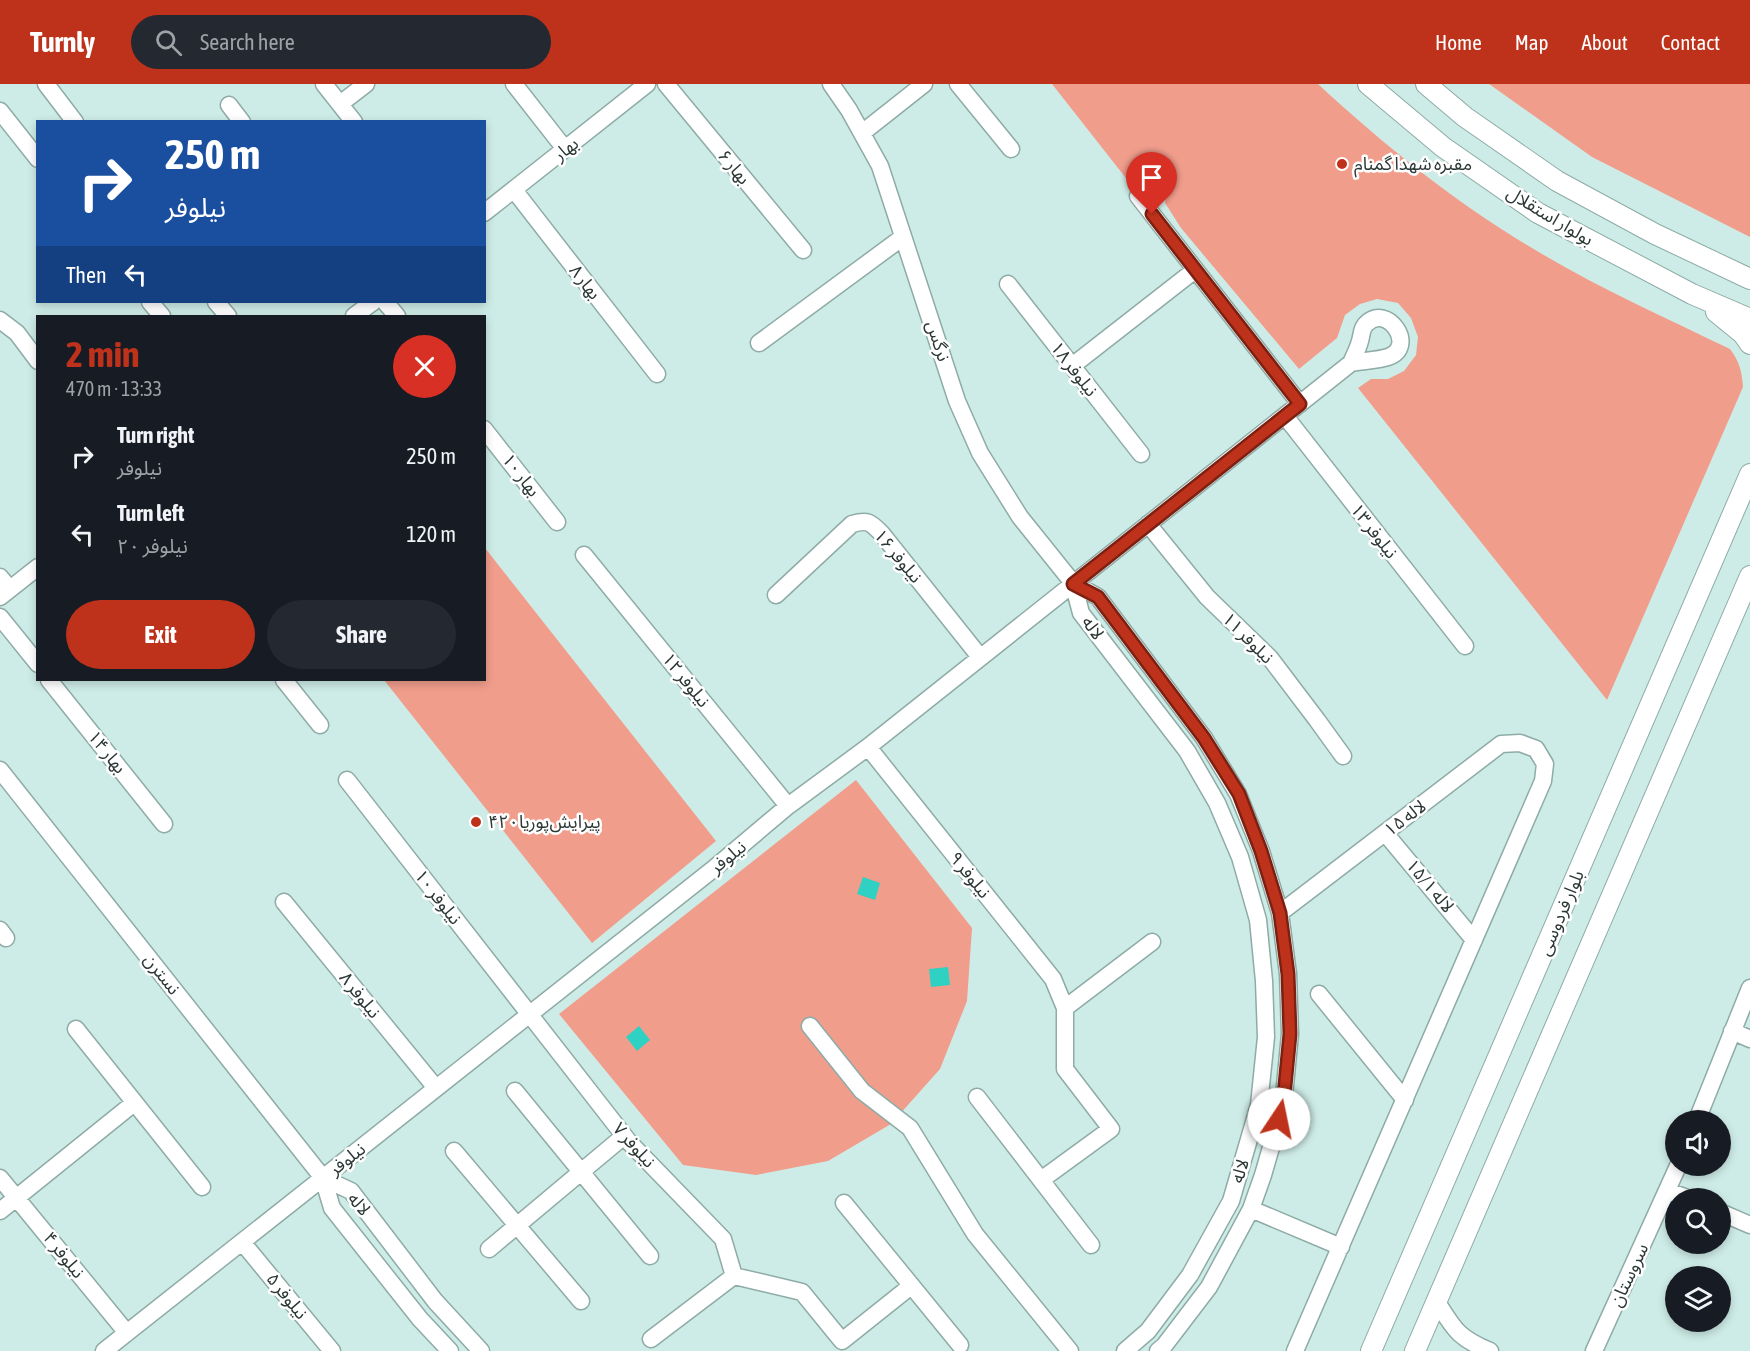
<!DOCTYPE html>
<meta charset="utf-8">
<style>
:root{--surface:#171b24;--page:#242831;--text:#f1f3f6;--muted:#9ea1a6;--accent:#be321b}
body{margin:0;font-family:"Asap Condensed","Noto Sans Arabic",sans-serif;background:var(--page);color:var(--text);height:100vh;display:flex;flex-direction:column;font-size:22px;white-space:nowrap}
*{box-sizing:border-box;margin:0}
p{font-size:20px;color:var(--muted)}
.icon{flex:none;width:33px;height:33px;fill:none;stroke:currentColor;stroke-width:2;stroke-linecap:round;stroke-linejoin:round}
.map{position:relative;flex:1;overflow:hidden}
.panel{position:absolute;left:36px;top:231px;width:450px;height:366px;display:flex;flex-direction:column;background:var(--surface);border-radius:0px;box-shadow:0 3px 9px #0003}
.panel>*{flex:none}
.hud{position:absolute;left:36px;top:36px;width:450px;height:183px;border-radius:0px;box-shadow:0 3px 9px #0003;background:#1a4fa0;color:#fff;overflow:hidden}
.tools{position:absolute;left:1665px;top:1026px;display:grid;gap:12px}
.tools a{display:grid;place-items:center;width:66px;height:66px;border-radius:50%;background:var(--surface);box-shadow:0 3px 9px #0003;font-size:30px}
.pin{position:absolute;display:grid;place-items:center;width:51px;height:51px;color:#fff;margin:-62px -26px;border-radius:50% 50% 50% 0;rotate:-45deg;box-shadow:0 0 6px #0007}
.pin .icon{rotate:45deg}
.me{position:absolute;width:66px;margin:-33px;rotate:11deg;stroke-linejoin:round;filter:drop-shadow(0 0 4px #0008)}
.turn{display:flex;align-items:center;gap:21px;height:126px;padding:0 30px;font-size:27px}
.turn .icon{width:78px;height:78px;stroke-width:2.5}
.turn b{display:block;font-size:42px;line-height:51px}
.then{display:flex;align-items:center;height:57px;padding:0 30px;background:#0003;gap:12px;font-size:22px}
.round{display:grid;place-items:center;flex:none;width:63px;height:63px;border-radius:32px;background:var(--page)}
.headline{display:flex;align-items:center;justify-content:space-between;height:102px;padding:0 30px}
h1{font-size:36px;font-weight:700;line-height:45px;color:var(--accent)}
.cta{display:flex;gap:12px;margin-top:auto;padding:12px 30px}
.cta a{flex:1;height:69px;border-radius:36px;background:var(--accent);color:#fff;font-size:24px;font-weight:700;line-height:69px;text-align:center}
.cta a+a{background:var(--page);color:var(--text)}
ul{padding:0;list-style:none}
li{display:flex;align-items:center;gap:18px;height:78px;padding:0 30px}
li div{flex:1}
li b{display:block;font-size:22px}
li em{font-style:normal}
header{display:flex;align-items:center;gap:36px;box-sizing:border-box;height:84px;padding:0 30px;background:var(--accent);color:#fff}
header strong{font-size:28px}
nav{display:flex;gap:33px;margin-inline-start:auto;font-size:21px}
.search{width:420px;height:54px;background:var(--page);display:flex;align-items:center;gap:15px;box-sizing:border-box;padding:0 21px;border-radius:33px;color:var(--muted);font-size:22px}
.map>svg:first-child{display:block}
.green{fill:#f19d8c}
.building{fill:#2fd1c2}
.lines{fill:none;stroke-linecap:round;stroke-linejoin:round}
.minor-casing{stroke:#8eaba6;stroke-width:19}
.major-casing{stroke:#8eaba6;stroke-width:22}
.minor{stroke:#fff;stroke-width:16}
.major{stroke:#fff;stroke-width:20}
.route-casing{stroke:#7c2012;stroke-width:15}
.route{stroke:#be321b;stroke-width:10}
.poi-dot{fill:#be321b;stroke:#fff;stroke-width:2}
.labels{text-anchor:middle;stroke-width:5;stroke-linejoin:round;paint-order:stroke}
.street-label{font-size:18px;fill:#2c3836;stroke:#fff}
.poi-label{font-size:18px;fill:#2c3836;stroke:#fff;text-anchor:start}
</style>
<header>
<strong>Turnly</strong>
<div class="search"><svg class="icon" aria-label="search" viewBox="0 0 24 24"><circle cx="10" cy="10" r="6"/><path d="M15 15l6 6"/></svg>Search here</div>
<nav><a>Home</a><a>Map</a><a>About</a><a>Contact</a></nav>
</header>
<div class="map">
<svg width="1750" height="1267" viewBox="0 0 1750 1267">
<rect width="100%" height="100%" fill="#ceece7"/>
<path class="green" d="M1052,0H1318C1383,60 1451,115 1527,161C1592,201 1662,232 1730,265C1739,277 1742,287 1743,303L1607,616L1358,304L1371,295H1388L1404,287L1416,271L1418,253L1411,234L1398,219L1377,215L1360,220L1345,231L1337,254L1299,285L1181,144L1165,119L1166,110L1148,90L1129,98Z
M1489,0H1750V153L1592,73Z
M485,464L716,757L592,859L384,596H484Z
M856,696L972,844L967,917L940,985L891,1040L828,1077L756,1091L683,1081L559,930Z"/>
<path class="building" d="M863,793L880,799L875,816L857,810Z
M948,883L950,901L931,903L929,885Z
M639,942L650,956L637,967L626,953Z"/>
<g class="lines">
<defs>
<path id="minor" d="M46,0L75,38
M324,0L354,38
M514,0L565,65
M666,0L803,166
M831,0L849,26L880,82L957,317L980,369L1020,433L1073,499L1098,513L1204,654L1238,710L1261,767L1280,829L1288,890L1290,950L1283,1022L1263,1091L1251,1125L1209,1203L1164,1262L1158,1267
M958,0L1011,65
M340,20L366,0
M229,21L242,38
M0,27L38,75
M862,49L924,0
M514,106L657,290
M1138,112L1300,320
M484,129L647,0
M1008,200L1141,370
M150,218L162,232
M216,218L228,232
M385,218L397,232
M354,232L373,218
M0,236L17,249L38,277
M759,259L903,153
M1072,282L1195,186
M1285,332L1465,562
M484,345L557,438
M1148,440L1207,513L1270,574L1317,636L1343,672
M584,471L788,722
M0,493L10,505
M1073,499L1081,529L1187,667L1217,719L1240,773L1258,836L1264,897L1266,953L1259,1021L1231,1117L1190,1191L1148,1247L1125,1267
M776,511L852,440C869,435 871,439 882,450L980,573
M0,513L38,483
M0,533L38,580
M49,596L164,740
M284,596L320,641
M868,663L1053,895L1065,924V985L1111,1045L1041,1096
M0,686L323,1094L332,1124L420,1235L450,1267
M347,696L629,1058L723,1155L734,1192
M1385,749L1474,856
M284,818L436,1004
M1280,829L1501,660L1520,659L1536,665L1545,680L1543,697L1295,1267
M0,846L6,854
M1319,910L1405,1016
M1065,924L1152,858
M810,942L862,1007L910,1044L975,1150L1070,1267
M76,945L202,1103
M1732,947L1750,955
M515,1007L650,1172
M977,1013L1091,1161
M1697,1036L1750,904
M454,1067L581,1217
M0,1094L127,1249
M323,1094L351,1107L435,1217L481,1267
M1668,1107L1687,1114
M844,1119L960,1261
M1251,1125L1341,1163
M0,1127L134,1019
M1720,1128L1750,1141
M242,1158L332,1267
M489,1165L624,1052
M1437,1218C1454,1245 1458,1254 1490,1267
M651,1255L734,1192L802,1208L842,1257L911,1202
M104,1267L712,786L788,722L868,663L1351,279C1361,277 1380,276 1388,273C1418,263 1387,218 1366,240C1361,245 1362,251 1360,257C1358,265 1354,272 1351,279
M1594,1267L1678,1082"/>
<path id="major" d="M1368,0L1443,63L1538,129L1692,210L1750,235
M1426,0L1465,33L1557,97L1655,150L1750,195
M1716,228L1743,250L1750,260
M1371,1267L1750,390
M1415,1267L1750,492"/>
</defs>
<use href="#minor" class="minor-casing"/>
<use href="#major" class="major-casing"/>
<use href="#minor" class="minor"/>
<use href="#major" class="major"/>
</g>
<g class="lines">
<defs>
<path id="route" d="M1152,130L1300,320L1073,500L1098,513L1204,654L1239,710L1261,767L1280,829L1288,890L1290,950L1283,1022L1279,1035"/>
</defs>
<use href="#route" class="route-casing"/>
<use href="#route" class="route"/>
</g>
<g class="poi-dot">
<circle cx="1342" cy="80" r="6"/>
<circle cx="476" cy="738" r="6"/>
</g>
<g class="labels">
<g class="street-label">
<text transform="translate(566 65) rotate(-38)" y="6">بهار</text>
<text transform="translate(734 83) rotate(50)" y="6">بهار ۶</text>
<text transform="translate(1550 132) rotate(31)" y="6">بولوار استقلال</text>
<text transform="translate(585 198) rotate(52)" y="6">بهار ۸</text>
<text transform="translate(938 257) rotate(72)" y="6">نرگس</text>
<text transform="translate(1074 285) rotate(52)" y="6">نیلوفر ۱۸</text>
<text transform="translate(521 391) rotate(52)" y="6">بهار ۱۰</text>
<text transform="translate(1374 447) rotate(52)" y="6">نیلوفر ۱۳</text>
<text transform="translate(898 472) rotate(50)" y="6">نیلوفر ۱۶</text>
<text transform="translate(1093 544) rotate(54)" y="6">لاله</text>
<text transform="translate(1248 554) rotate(45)" y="6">نیلوفر ۱۱</text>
<text transform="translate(686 596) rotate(51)" y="6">نیلوفر ۱۲</text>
<text transform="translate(107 668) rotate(51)" y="6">بهار ۱۴</text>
<text transform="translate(1405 734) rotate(-37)" y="6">لاله ۱۵</text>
<text transform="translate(728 773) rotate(-39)" y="6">نیلوفر</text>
<text transform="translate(970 791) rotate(51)" y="6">نیلوفر ۹</text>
<text transform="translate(1430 802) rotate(50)" y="6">لاله ۱۵/۱</text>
<text transform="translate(438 813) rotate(52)" y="6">نیلوفر ۱۰</text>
<text transform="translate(1561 829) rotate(-67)" y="6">بلوار فردوسی</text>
<text transform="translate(162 890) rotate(52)" y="6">نسترن</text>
<text transform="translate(360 911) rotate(51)" y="6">نیلوفر ۸</text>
<text transform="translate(634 1061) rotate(48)" y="6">نیلوفر ۷</text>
<text transform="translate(347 1075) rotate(-38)" y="6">نیلوفر</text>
<text transform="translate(1240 1087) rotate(-73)" y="6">لاله</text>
<text transform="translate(359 1120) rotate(49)" y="6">لاله</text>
<text transform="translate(64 1171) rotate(51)" y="6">نیلوفر ۴</text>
<text transform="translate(1629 1191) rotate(-65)" y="6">سروستان</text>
<text transform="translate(287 1212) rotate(51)" y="6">نیلوفر ۵</text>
</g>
<g class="poi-label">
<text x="1354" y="86">مقبره شهدا گمنام</text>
<text x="488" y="744">پیرایش‌پوریا۴۲۰</text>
</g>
</g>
</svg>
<div class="tools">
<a><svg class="icon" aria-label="sound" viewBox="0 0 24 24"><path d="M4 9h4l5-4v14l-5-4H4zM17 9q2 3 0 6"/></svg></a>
<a><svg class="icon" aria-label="search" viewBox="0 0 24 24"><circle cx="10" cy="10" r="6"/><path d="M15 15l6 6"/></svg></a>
<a><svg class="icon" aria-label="layers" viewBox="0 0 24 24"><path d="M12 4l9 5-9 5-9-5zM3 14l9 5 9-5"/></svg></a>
</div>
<div class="pin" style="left:1152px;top:130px;background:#d93025"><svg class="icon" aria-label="arrive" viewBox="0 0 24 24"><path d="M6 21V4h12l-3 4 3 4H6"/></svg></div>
<svg class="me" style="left:1279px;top:1035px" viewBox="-20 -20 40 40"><circle r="19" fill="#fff"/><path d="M0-13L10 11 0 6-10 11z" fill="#be321b"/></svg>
<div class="hud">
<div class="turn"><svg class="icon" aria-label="right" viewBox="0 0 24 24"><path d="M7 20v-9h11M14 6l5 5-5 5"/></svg><div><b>250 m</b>نیلوفر</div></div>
<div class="then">Then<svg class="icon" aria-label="left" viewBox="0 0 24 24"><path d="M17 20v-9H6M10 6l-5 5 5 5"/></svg></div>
</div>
<section class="panel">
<div class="headline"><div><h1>2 min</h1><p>470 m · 13:33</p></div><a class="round" style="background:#d93025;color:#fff"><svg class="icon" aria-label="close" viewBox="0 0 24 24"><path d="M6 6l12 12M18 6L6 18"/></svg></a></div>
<ul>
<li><svg class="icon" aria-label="right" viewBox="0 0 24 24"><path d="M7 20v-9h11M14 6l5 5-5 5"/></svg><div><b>Turn right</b><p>نیلوفر</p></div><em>250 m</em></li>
<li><svg class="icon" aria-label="left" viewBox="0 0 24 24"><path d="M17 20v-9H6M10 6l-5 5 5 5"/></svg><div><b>Turn left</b><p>نیلوفر ۲۰</p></div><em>120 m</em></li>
</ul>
<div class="cta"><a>Exit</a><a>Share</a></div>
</section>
</div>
